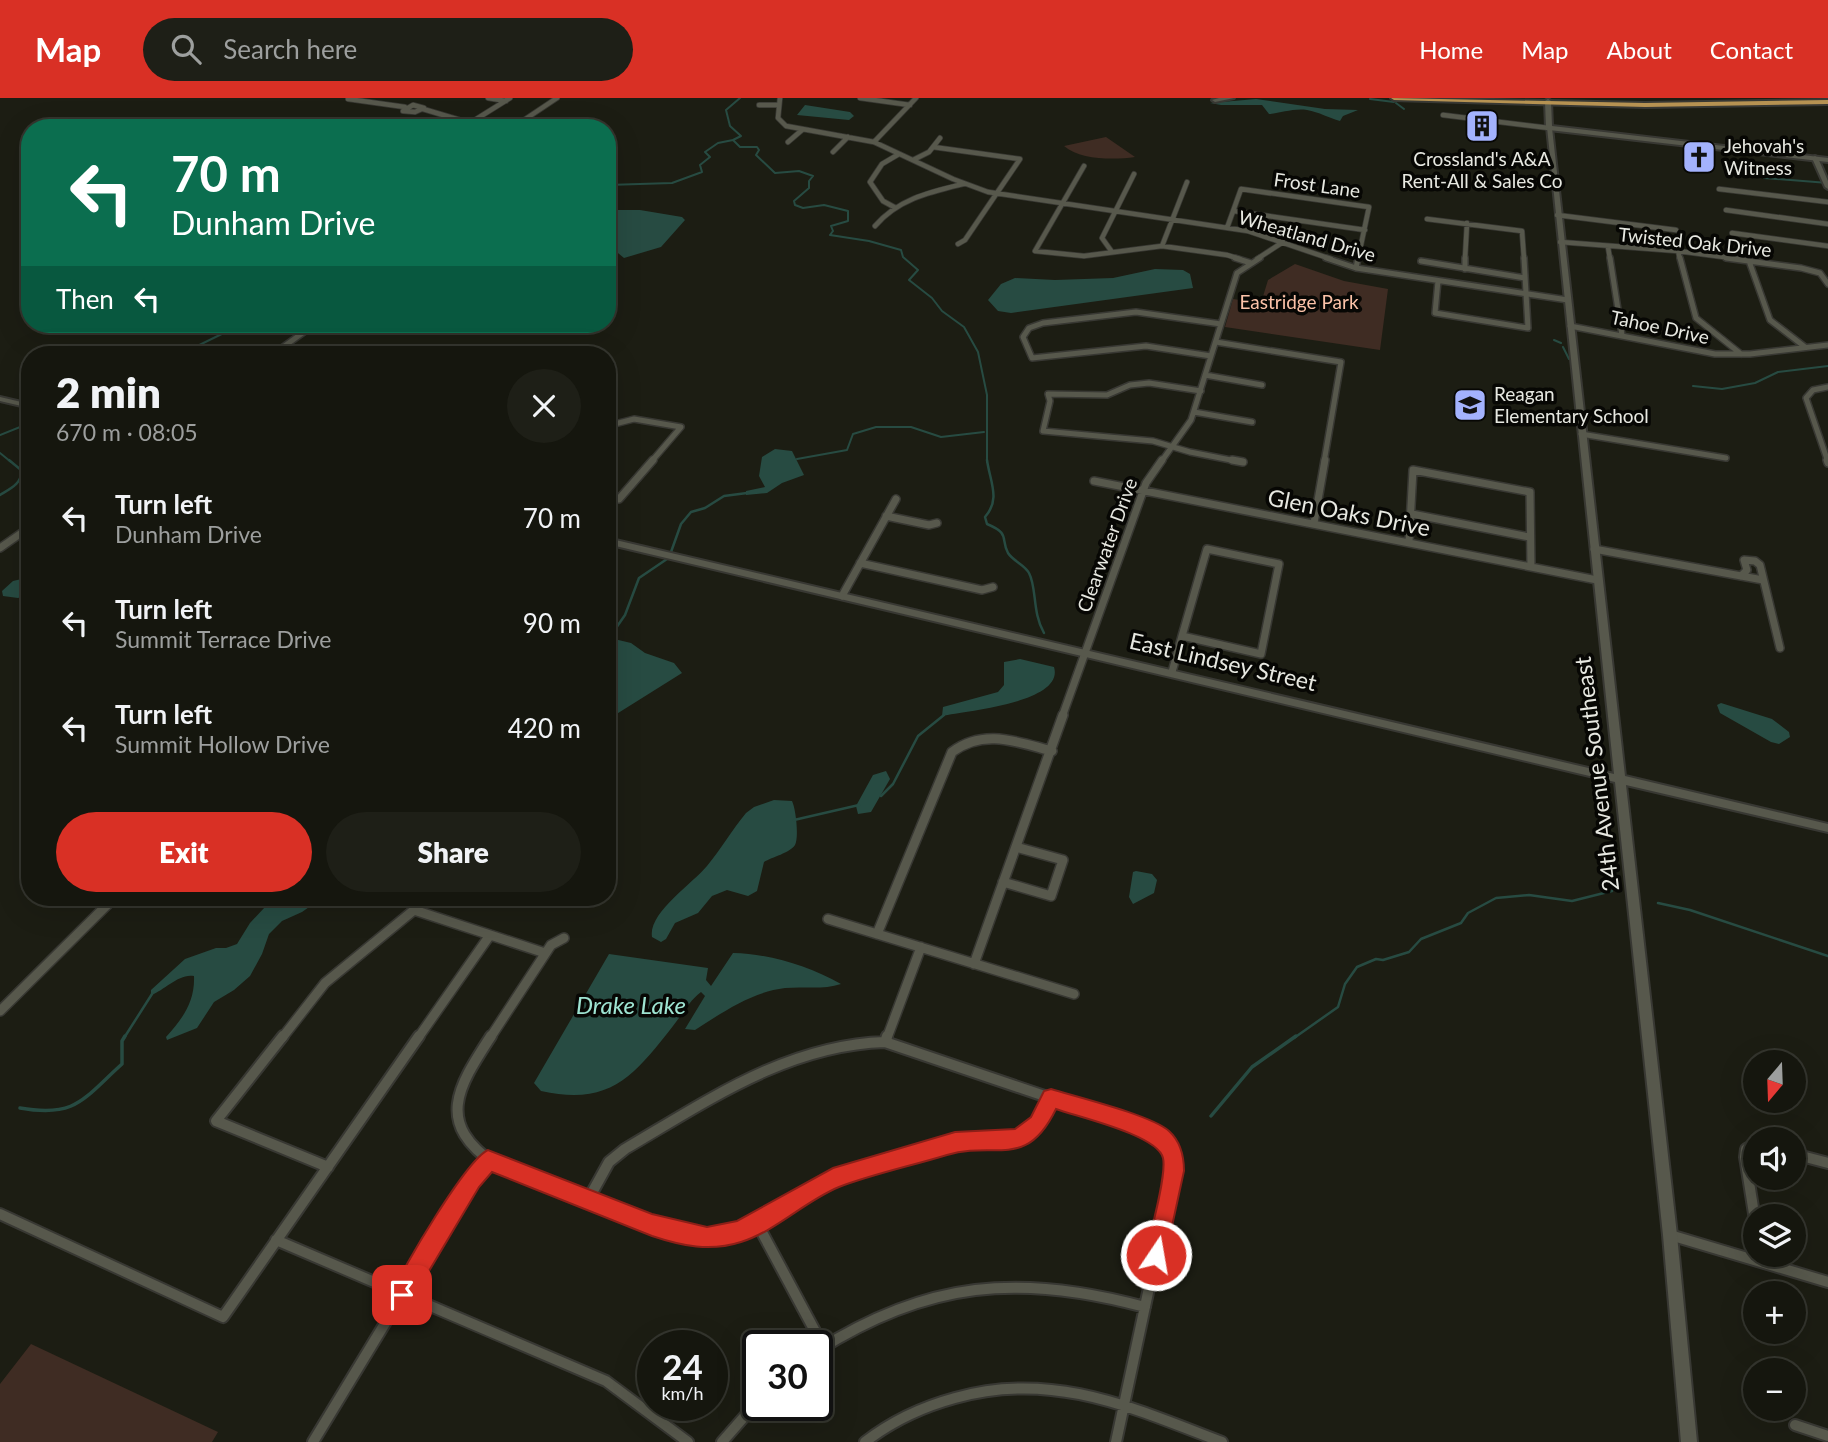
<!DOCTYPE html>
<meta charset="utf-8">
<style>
:root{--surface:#15160e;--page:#1e1f17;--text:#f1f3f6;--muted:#9d9f9e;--line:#34352e;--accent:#d93025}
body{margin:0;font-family:Lato,sans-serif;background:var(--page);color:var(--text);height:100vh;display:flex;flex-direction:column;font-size:26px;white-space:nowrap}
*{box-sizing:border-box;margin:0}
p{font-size:23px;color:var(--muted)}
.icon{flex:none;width:38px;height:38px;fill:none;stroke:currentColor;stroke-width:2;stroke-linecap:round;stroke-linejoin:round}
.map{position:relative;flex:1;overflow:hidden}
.side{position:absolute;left:21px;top:248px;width:595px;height:560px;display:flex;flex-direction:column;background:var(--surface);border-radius:28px;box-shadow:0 7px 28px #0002,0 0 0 2px var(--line)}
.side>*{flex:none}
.hud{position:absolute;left:21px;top:21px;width:595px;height:214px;border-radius:28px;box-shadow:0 7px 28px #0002,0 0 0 2px var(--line);background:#0b6e4f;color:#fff;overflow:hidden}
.needle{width:46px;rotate:199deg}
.controls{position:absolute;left:1743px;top:952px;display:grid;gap:14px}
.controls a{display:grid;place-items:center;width:63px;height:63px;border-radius:50%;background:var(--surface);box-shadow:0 7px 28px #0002,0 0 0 2px var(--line);font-size:35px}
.speed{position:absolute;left:637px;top:1232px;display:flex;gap:14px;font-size:35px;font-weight:700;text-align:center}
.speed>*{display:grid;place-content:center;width:91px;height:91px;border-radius:50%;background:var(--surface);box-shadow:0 7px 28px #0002,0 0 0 2px var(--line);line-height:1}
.speed small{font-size:18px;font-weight:400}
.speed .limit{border:4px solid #111;border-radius:10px;background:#fff;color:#111}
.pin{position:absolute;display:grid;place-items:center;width:60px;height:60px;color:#fff;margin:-30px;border-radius:14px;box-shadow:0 4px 10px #0006}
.me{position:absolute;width:77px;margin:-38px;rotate:12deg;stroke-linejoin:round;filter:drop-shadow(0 0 5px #0008)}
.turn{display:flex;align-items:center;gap:24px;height:147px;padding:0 35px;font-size:32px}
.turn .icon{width:91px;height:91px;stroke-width:2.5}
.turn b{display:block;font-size:49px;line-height:60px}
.then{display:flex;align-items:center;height:66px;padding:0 35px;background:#0003;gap:14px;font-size:26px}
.round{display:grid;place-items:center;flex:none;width:74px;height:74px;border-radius:37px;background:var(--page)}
.summary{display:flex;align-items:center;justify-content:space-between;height:119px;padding:0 35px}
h1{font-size:42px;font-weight:800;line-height:52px}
.cta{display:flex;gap:14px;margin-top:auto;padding:14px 35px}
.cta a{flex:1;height:80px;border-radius:42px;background:var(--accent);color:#fff;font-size:28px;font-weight:800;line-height:80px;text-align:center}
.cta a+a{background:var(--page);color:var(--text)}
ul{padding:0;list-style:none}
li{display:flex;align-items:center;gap:21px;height:105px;padding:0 35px}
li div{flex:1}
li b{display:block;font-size:26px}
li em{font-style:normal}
header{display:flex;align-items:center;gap:42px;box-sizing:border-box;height:98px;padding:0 35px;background:var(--accent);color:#fff}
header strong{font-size:33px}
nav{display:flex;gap:38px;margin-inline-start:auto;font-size:24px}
.search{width:490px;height:63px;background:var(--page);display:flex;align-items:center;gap:18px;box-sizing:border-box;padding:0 24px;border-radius:38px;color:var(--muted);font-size:26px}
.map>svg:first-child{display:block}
.green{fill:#3f2c23}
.water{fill:#274b42}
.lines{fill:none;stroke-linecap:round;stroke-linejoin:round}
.stream-far2{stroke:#274b42;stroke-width:2}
.stream-far1{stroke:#274b42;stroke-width:2.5}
.stream{stroke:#274b42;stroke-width:3.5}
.minor-far4-casing{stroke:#383833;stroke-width:6}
.minor-far3-casing{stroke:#383833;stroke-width:8}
.minor-far2-casing{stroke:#383833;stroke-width:10}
.minor-far1-casing{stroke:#383833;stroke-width:12}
.minor-casing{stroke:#383833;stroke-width:14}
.tertiary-casing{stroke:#383833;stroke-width:4}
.secondary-casing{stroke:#383833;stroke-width:4}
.trunk-casing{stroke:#383833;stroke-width:4}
.minor-far4{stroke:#57584c;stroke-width:4.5}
.minor-far3{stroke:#57584c;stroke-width:5}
.minor-far2{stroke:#57584c;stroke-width:7}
.minor-far1{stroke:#57584c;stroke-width:9}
.minor{stroke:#57584c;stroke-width:10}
.tertiary{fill:#57584c;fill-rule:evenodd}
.secondary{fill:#57584c;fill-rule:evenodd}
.trunk{fill:#b69252;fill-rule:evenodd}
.route{fill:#d93025;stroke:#8d1f18;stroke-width:2}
.labels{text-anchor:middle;stroke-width:7;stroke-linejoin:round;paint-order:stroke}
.far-poi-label{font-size:19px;fill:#e7e8e1;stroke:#070704;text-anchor:start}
.far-street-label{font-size:19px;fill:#e7e8e1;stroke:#070704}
.far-park-label{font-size:19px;fill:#fbc2a8;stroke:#070704}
.street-label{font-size:23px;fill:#e7e8e1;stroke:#070704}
.water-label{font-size:24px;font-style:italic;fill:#9ee4d2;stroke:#070704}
</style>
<header>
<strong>Map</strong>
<div class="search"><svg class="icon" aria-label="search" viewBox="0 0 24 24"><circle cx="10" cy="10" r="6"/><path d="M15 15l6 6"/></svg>Search here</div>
<nav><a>Home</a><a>Map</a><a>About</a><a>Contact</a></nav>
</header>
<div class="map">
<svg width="1828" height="1344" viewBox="0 0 1828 1344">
<rect width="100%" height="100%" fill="#1c1d13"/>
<path class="green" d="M1106,39L1135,59C1114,62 1080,62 1064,48Z
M1295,166L1344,183L1388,191L1380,252L1225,229L1233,201L1261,205L1268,182Z
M31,1246L218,1334L212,1344H0V1286Z"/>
<path class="water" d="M1256,1L1325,11L1358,12L1343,18L1340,23C1329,20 1319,14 1307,12C1294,10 1281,15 1269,16L1262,7H1221L1210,5Z
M805,7L850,14L854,18L849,22L797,17Z
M618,112H640L682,119L685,122L661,149L624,160L607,146V119Z
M1155,171L1183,172L1190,176L1193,190L1011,215L998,213L988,202L1001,186L1015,180L1055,182L1113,180Z
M775,351L792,353L804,377L782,385L767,395L746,397V393L765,389L759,378L762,359Z
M30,479V496L18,500L3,498L2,493L13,483Z
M610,540L631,545L645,555L674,565L682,575L607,622V541Z
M1020,561L1054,569C1065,605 965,613 942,618L943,609L998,594L1004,587V564Z
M1721,605L1772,621L1789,634L1790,639L1779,646L1771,644L1720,615L1717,607Z
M886,673L890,681L871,714L858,716L856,708L873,677Z
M774,702L792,703C796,711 799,740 795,747C790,755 772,759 764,764L757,793L748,798L727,792L712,798L698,815L675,825L666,841L661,844L652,839C648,815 692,786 707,768C721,751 732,732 746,715L754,709Z
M1136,773L1152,776L1157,782L1154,795L1133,806L1129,799L1133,774Z
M264,800H322L302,814L282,823L269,836L262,856L250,878L234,892L214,904L197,930L167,942L166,939C183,920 195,904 194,878C179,875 165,892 151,897V892L185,861L216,850H226L237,846L250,825L265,809Z
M733,855C771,856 808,868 841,886C823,892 804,888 785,890C752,894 723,914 695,932L685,931L705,898L701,894C689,903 682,917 673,928C633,979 610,1008 541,993L534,985L609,856L708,870L706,882L711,888Z"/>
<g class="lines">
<path class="stream-far2" d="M1370,1L1394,4
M1396,5L1404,11
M733,42L740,49H757L759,52L756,57L775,75L799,73L813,78L809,83V90L794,103L795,107L803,110L824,107L848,113V123L831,128L833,133L830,137L869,143L901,152L903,159L918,172L909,182L932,200L942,213L964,229L978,254L987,297V364
M733,42L741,38L730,28L726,12L740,0
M1764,80L1828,85
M607,87L672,85L702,74L700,67L710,59L705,54L718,45L733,42
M1554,242L1561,245
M1563,249L1569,261
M179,257L238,228
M1693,288L1722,291L1755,285L1778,274L1828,268
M0,337L30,325
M0,355L11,364
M797,361L847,352L853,336L876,329H911L941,339L984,334"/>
<path class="stream-far1" d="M987,362C990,384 1001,401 985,419L987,426C1011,436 1000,440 1008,455C1013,463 1025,467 1029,475C1037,490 1032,514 1044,535
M0,397C10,391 23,385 21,372L9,362
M671,454L681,426L691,414L705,410L724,398L747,395
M607,543L625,517L639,480L667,461
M881,698L893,686L918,638L944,617
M794,722L859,707
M1658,805L1690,812L1828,858
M124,940L152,896
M1294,940L1338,909L1345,886L1357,869L1376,861L1383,862L1409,854L1421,841L1461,825L1468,815L1496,800L1529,797L1572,803L1612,793"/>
<path class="stream" d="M20,1010C76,1020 83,1001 122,966V943L125,938
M1211,1018L1252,969L1296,938"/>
<defs>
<path id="minor-far4" d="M488,0L506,3
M780,0L778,20L786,28L874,44L953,81L988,94L1248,133L1331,161
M860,0L910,7
M348,1L405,9
M413,7L424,10L415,14L403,13Z
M759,7H778
M423,11L470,25L501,30
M1443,17L1549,30
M470,25L510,0
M512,30L557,0
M788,44L802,32
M874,44L916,0
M933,49L1020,61L965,142L958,146
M1777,50L1781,56
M833,54L848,39
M913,62L929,54L940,40
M1084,68L1035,153L1084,158L1162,148L1227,157L1240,161
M1719,91L1828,104
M894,109L883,103L870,84L882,66L899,56
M1726,112L1828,126
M1234,113L1365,132
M1557,117L1676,132
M1427,121L1522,133L1524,161
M875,128C898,101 930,94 963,86
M1227,130L1241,91L1369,109L1358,161
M1732,135L1828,148
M1560,144L1678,153L1739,161
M1162,148L1187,84
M1608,149L1610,161
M1678,153L1680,161
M1112,154L1102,140L1134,76
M1257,161L1283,144
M1465,161L1467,125"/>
<path id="minor-far3" d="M1235,160L1251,165
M1326,160L1356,170L1568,202
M1610,160L1622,237
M1680,160L1696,220L1741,256
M1726,160L1801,170L1820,175L1828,186
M1421,163L1525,180
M1749,163L1770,222L1805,249
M1356,170L1358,160
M1465,171V160
M1438,183L1435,215L1528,230L1524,160
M1570,228L1715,256H1750L1828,247
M1216,244L1341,264L1324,364
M272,257L315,226
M1211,258L1146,248L1032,260L1023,239L1029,230L1043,225L1136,214L1221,226
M1205,277L1262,287
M1201,293L1149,285L1130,287L1107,297L1048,296L1050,303L1043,333L1153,343L1190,354L1241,364
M1194,314L1252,324
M607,328L634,321L681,329L651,364
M1581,336L1726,360
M1161,364L1191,322L1237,175L1260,160
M1828,364L1806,300L1813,292L1828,289"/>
<path id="minor-far2" d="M1232,362L1243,364
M1827,362L1828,365
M1094,383L1597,482
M607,398L619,401L653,362
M1412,416L1529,439
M886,418L929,427L937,425
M1314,425L1325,362
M1409,444L1413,372L1530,394L1531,469
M0,450L30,429
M1207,451L1279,466L1261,556L1182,538Z
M1594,451L1763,482
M860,465L982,492L993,489
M1741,478L1747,472L1744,462L1755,463L1760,467L1780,550
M842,498L896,401
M1172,574L1182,538
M1062,619L1146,385L1162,362"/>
<path id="minor-far1" d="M1003,784L1051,798L1063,762L1016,749
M828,821L1074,896
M877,836L952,654C984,630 1017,644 1052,653
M974,866L1063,617
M0,913L114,800
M282,940L325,885L414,812L545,855
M418,940L490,837
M490,940L551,847L564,840
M887,940L921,849"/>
<path id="minor" d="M283,938L216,1023L328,1069
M491,938C458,989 434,1025 496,1067L673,1134L707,1140L725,1138L757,1125L833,1080L955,1044L1009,1043L1020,1040L1038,1026L1051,1000
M885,944L887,938
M1755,1046L1746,1051L1745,1059L1755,1122
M1794,1056L1828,1065
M588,1102L609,1064L625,1051C707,1003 787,947 885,944L1154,1035L1170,1051L1174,1073L1116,1344
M0,1116L223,1219L419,938
M757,1125L823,1248
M1670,1137L1828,1184
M276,1142L606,1283L688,1344
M817,1253C927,1183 1020,1175 1145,1209
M1795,1327L1828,1338
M313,1344L472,1082L488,1063
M722,1344L758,1303
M865,1344C892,1323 922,1309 955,1300C1052,1272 1133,1310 1222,1344"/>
<path id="tertiary" d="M1219,0H1234L1215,4L1212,2Z
M1547,29L1552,30L1625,678L1828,726V734L1626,687L1677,1137L1697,1344H1681L1663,1137L1615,684L607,446V440L1614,676Z
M1815,58L1818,60L1828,83V91L1825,89L1812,60Z
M0,299L30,306V310L0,303Z"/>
<path id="secondary" d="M1548,1L1551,3L1552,28L1828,60V64L1549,32L1546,30L1545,3Z"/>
<path id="trunk" d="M1391,0L1645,5L1828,2V6L1645,9L1394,2Z"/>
</defs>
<use href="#minor-far4" class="minor-far4-casing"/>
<use href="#minor-far3" class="minor-far3-casing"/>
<use href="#minor-far2" class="minor-far2-casing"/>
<use href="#minor-far1" class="minor-far1-casing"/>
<use href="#minor" class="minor-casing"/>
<use href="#tertiary" class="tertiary-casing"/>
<use href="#secondary" class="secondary-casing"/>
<use href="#trunk" class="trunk-casing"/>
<use href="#minor-far4" class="minor-far4"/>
<use href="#minor-far3" class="minor-far3"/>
<use href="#minor-far2" class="minor-far2"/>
<use href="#minor-far1" class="minor-far1"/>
<use href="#minor" class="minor"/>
<use href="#tertiary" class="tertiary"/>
<use href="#secondary" class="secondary"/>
<use href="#trunk" class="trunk"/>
</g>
<path class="route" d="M1051,991C1077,999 1151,1017 1169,1033C1180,1043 1184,1059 1184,1073L1164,1165L1156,1168L1148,1165L1145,1157C1150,1137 1167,1077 1163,1060C1158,1037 1078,1019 1056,1011C1026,1073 996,1042 947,1057C911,1068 873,1076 839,1089C805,1103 776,1133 741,1144C710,1154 682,1148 652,1138L492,1074L479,1089L410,1205L402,1209L394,1205L391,1197C402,1171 466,1062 488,1052L652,1116L707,1129L737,1123L833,1070L955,1034L1015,1031L1031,1019L1044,993Z"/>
<defs>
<symbol id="building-square" viewBox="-11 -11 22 22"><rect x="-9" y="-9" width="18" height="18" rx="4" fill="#a3b2fd" stroke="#070704"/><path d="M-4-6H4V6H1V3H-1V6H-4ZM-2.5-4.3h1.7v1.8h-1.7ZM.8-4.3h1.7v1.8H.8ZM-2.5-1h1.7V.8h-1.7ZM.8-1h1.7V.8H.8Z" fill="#111"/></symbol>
<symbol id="church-square" viewBox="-11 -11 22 22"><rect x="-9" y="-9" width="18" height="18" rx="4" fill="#a3b2fd" stroke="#070704"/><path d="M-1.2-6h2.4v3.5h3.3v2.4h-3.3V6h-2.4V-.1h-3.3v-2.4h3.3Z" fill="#111"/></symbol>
<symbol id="school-square" viewBox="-11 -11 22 22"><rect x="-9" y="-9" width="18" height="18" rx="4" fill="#a3b2fd" stroke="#070704"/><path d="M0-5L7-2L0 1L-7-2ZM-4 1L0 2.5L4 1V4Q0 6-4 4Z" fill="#111"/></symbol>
</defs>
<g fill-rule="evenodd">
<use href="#building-square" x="1463" y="9" width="38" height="38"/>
<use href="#church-square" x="1680" y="40" width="38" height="38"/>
<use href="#school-square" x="1451" y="288" width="38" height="38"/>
</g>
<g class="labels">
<g class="far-poi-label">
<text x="1724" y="55">Jehovah's<tspan x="1724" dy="22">Witness</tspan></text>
<text x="1482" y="68" text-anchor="middle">Crossland's A&amp;A<tspan x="1482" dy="22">Rent-All &amp; Sales Co</tspan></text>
<text x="1494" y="303">Reagan<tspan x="1494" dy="22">Elementary School</tspan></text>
</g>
<g class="far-street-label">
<text transform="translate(1317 87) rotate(8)" y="7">Frost Lane</text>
<text transform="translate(1307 138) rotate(16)" y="7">Wheatland Drive</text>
<text transform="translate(1695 144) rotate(6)" y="7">Twisted Oak Drive</text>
<text transform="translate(1660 229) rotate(12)" y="7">Tahoe Drive</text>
<text transform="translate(1107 447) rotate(-70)" y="7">Clearwater Drive</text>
</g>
<g class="far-park-label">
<text x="1299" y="211">Eastridge Park</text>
</g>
<g class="street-label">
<text transform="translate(1349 415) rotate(11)" y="8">Glen Oaks Drive</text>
<text transform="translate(1223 564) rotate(13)" y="8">East Lindsey Street</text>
<text transform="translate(1597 676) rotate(-97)" y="8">24th Avenue Southeast</text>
</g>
<g class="water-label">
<text x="631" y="916">Drake Lake</text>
</g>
</g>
</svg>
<div class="controls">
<a><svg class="needle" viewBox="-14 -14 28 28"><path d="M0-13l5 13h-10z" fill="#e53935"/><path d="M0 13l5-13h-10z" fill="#9d9f9e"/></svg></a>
<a><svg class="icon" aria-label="sound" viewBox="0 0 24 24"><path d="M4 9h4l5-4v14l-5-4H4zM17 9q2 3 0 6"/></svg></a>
<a><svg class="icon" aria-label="layers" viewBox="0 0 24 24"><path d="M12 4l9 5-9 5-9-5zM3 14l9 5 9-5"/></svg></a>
<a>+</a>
<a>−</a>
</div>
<div class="speed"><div>24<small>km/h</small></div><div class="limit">30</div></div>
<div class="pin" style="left:402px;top:1197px;background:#d93025"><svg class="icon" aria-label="arrive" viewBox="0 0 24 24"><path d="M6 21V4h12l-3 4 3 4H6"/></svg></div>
<svg class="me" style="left:1156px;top:1157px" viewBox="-20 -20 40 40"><circle r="17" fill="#d93025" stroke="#fff" stroke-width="3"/><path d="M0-11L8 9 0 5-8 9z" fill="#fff"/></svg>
<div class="hud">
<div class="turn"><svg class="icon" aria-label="left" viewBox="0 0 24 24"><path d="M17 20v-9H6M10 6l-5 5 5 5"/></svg><div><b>70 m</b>Dunham Drive</div></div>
<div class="then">Then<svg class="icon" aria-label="left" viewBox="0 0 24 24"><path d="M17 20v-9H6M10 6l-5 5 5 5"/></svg></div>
</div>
<section class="side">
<div class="summary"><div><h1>2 min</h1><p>670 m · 08:05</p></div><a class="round"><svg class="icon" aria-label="close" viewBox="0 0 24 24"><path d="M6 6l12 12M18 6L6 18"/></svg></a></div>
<ul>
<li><svg class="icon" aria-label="left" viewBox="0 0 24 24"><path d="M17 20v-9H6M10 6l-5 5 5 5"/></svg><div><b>Turn left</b><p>Dunham Drive</p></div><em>70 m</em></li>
<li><svg class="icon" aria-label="left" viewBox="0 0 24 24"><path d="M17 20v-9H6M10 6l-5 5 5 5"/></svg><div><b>Turn left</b><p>Summit Terrace Drive</p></div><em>90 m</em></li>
<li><svg class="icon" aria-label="left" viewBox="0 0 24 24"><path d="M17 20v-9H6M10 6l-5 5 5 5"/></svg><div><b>Turn left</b><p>Summit Hollow Drive</p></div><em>420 m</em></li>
</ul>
<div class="cta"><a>Exit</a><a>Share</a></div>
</section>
</div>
